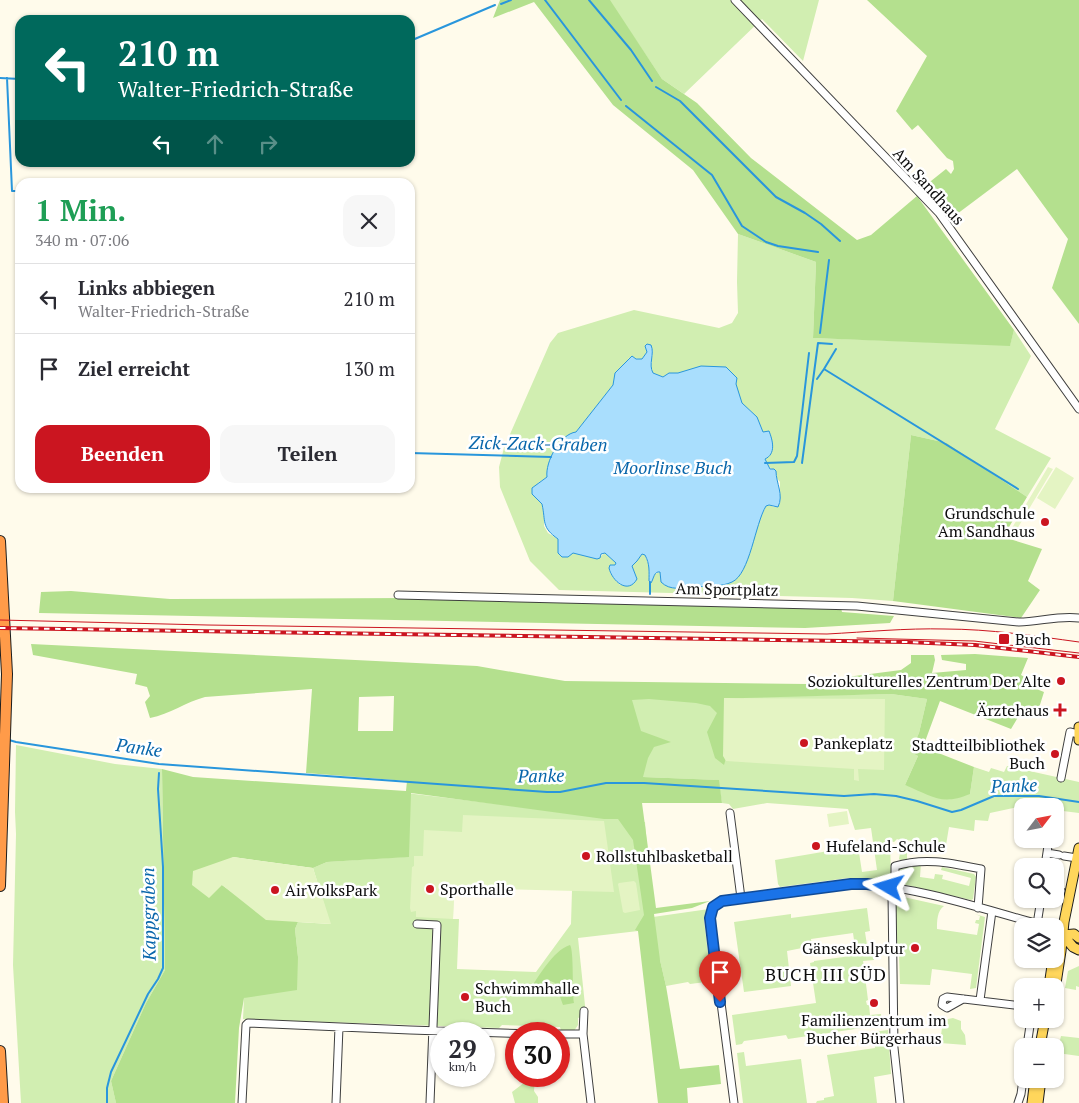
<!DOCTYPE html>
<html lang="de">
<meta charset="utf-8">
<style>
:root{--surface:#fff;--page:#f7f7f7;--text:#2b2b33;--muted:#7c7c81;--line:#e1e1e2;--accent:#cb1520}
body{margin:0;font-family:"PT Serif",serif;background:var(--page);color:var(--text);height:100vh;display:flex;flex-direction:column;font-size:19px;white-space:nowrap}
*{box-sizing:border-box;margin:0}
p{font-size:16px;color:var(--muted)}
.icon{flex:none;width:28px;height:28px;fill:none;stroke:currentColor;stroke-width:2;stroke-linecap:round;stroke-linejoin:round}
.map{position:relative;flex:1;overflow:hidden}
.sheet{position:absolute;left:15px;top:178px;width:400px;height:315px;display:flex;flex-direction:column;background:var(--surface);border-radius:15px;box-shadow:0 1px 4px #0004}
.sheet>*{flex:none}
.top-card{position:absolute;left:15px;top:15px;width:400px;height:152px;border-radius:15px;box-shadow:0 1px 4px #0004;background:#00695c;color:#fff;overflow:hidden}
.needle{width:32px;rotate:58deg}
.tools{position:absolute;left:1014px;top:798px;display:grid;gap:10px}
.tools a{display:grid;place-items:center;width:50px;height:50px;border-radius:10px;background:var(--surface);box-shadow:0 1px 4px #0004;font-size:25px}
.speed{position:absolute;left:430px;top:1022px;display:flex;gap:10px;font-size:25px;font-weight:700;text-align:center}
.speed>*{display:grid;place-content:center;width:65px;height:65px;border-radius:50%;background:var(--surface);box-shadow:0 1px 4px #0004;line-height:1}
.speed small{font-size:12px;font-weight:400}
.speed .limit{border:8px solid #d22;background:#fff;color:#111}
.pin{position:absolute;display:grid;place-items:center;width:42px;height:42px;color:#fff;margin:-51px -21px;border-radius:50% 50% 50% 0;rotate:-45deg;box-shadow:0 0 5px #0007}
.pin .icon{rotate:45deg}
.me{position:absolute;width:55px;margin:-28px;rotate:277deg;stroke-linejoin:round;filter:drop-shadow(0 0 4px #0008)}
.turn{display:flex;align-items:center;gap:18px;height:105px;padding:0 20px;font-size:22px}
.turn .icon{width:65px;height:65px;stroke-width:2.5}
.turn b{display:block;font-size:35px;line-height:42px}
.lanes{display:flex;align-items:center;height:48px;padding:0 20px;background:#0003;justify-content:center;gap:25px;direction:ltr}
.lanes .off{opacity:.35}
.round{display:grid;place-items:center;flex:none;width:52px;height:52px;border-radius:15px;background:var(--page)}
.overview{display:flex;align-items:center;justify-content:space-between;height:85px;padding:0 20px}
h1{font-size:30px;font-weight:700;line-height:38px;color:#1e9e55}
.button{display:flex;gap:10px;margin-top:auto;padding:10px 20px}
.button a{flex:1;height:58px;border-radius:15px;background:var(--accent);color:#fff;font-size:20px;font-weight:700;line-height:58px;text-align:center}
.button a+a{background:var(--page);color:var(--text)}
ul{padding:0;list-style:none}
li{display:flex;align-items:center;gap:15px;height:70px;padding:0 20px;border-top:1px solid var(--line)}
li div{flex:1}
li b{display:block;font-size:19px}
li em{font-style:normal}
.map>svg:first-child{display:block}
.green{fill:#d1eeb1;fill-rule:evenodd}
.forest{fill:#b4e08e;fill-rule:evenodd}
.pitch{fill:#e4f4c3}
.water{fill:#a9defd;stroke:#2996dc}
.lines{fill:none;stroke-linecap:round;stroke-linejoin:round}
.stream{stroke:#2996dc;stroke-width:2}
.minor-casing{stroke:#3f3f3f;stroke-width:9}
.major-casing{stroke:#1d1d1d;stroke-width:11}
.highway-casing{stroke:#1d1d1d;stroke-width:12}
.minor{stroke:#fff;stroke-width:7}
.major{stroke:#ffd65b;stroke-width:9}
.highway{stroke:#ff9b49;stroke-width:10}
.tram{stroke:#cb1520;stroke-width:1}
.rail-casing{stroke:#cb1520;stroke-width:4}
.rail{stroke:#fff;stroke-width:2;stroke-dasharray:5.5;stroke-linecap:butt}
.route-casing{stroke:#114b97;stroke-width:12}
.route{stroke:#1a73e8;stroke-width:9}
.poi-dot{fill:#cb1520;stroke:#fff;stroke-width:2}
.labels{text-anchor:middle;stroke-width:5;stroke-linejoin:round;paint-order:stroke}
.street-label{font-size:16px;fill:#0c0c0c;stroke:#fff}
.poi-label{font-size:16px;fill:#0c0c0c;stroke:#fff;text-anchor:start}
.water-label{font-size:18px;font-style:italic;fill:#0866ab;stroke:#fff}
.neighbourhood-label{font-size:18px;letter-spacing:1px;fill:#0c0c0c;stroke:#fff}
</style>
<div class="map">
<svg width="1079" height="1103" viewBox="0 0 1079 1103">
<rect width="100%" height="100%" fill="#fffbeb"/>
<path class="green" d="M609,0H819L803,61L762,19L684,94L662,79Z
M738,234L816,262L813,338L1010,345L1014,330L1031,356L995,429L1051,458L1027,497L947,443L911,435L893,601L852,598L559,590L530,561L500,487L499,467L504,448L550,343L558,333L634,310L719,328L732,323L738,313L737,282ZM653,350L651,368L653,373L663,377L669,373H678L688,371L726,367L736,377L735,384L742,403L757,417L763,432H767C766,445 760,466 776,471V477L780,482V503L774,507L769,505L766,506L730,583L673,588L661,582L660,572L655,574L653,579L649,581V566L645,555L642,554L637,561L632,566L637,579L620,585L610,573L616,563L605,553L597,559L573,553L558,539L548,533L544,526V516L538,483L547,477L576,432L613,385L615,373L626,363L629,358L642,359L647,352Z
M891,694L927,699L919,733L910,752L918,756L905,785L970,794L974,767L989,772L991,768L1004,772L1007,766L1079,782V813L1055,810V806H1022L990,813L988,821L975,820L974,831L949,827L946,845L905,840L903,852L907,853V859L901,861L899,859L902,841L897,839L894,842L890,841L891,879L889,881L861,878H848L780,887L778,884L775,860L858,846L862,872L877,870L871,828L855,830L848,809L767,803L733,809L729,804L722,803L718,780L643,777L631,699Z
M16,745L115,764L162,769L165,970L146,1003L111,1081L116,1103H21L13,965L16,834L15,812Z
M406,793L645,822L653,917L709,909L708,917L704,920L712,987L706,982L690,984L688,982L666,986L660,960L638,931L578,938L586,1015L578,1018V1025L574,1031L561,1030L560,1027L502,1025L499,1028L243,1019L244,998L298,957L295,929L298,922L330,924L313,868L327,862L403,857ZM500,887L572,890L571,924L536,972L457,969L459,919H453L454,888L500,890Z
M921,863L920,877L934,879L935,874L943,875L942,879L969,886L971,878L941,870L942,867L974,874L976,877L973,899L971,900L898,883V869L902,867Z
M899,896L944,906C937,911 937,921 937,929L977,935L979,924L975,923L976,920H979L980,916L975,914L985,917L976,988L970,989L972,974L932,969L930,985L900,984L899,955L895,953L894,897Z
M867,908L870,931L865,932L867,945L855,947L853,933L811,939L812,946L787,951L791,986L744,992L734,922L791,914V918Z
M873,953L874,960L863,961L865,971H862L863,976H865L868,1000L866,1001L867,1005H869L870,1015L881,1014L882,1025L788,1039L786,1035L744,1041L742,1044L736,1045L732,1015L816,1003L810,963L814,962V961Z
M1079,966V987L1076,986V990L1065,988L1068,971Z
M953,1018L961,1021V1029L965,1035L966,1045L940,1043L943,1020Z
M888,1030L891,1074L874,1077L877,1103H816L817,1101L824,1100V1098L834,1096L827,1055L875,1048L873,1032Z
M1061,1036L1079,1038V1056L1057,1053Z
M744,1052L746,1066L801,1059L807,1103H743L737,1053Z
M529,1079L535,1080L534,1091L538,1097V1103H515L512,1092Z"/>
<path class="forest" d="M500,0H610L662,79L697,103L751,158L857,240L871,235L917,196L1014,330L1010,346L813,338L816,262L738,234L693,170L613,105L534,2L493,18Z
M867,0H1079V324L1052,288L1068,239L1017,169L949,220L921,189L946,169L951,174L954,169L953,161L947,158L918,125L912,130L896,111L927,56Z
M911,435L947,443L1027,497L1003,537L1042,549L1028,581L1040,590L1021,618L893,601Z
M71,591L170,599L408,598L841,608L842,612L894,616L890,623L805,628L39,613L41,592Z
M31,644L477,666L565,681L807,684H832L839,678L901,670L911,663V655H934L935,660L932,673L966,670V664L942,660L941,655L975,654L1028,658L1021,675L1030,680L1029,686L1044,692L1038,711L1021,706L1017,719L1011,729L940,701L923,747L974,767L970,794C941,806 932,796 905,785L918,756L910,752L919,733L927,699L891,694L744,698L724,765L715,758L707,732L717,713L710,706L696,703L649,699L632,700L641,731L671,742L654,747L648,758L643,777L719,780L722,803H642L656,908L710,901L692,908L654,914L660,960L666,986L680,1069L719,1065L721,1084L687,1088L688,1103H658L638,931L635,930L644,915L633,840L618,819H604L411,793L409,857L327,862L313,868L233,857L222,885L236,895L298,922L295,929L298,957L297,990L244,998L239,1028L235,1103H116L111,1081L146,1003L165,970L162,769L193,777L406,791L407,781L306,773L312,689L205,697C186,702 170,714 150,718L145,702L150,696L147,687L135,684L137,674L33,655ZM394,696L393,731H358L359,697Z
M570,945C574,950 572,991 574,1003L563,1005L555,983L548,980L541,996L527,994C537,979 553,950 570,945Z"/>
<path class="pitch" d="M1048,467L1053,469L1014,534L1009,533Z
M1056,467L1074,478L1055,509L1037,498Z
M724,698L885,699L884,770L858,769L859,781L854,780V769L726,761L723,756Z
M847,811L849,824L829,827L827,814Z
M463,815L604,821L614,892L454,888L453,919L416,917V911L411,912L410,908L412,867L414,866V856H423L424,830L462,832Z
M233,857L313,868L331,924L266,920L222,885L209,898L192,885L193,871Z
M634,881L636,883L640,910L625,913L623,912L618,884L619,883Z"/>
<path class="water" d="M647,344L651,345C655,354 648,364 653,373L663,377L669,373H678L701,366L726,367L737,378L736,384L742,403L757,417L763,432L769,431C773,441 776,454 765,459L770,469H774L776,471C776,483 784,495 778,507L769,505L766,506C755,524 750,574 732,582C722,587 705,586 694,587C682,588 670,591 661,582L660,572C654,571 654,578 651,583L649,581C649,572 650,564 645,555L642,554L637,561L632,566L637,579C628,595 612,581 609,568L610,565H615L616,563L605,553L601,554L600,558L597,559L573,553L568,557H562L558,553V539C541,527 546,522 542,504L532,494V488L547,477C545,462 560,434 576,432L613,385L615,373L632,356L636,359H642L647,352L645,346Z"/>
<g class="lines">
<path class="stream" d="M545,0L621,100
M589,0L631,50L652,81
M501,4L511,0
M410,41L495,5
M0,78L20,79
M7,78L12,191H20
M656,87L680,101L776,197L805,213L821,224L840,241
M626,106L712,175L742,226L766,242L778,246L818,252
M820,333L829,260
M836,349L824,369L1018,489
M817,379L824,369
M410,453L551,457
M765,463L794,462L797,456L809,353
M802,463L818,343L832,344
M650,594V582
M9,740L16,742L159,764L547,792H560L606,783H644L844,796L874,794L896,796L917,801L952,812L961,810L994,796H1039L1079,802
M107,1103V1088L111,1072L148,994L158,979L163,968V867L158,789L159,773"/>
<defs>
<path id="minor" d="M735,0L939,213L1079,409
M398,595L857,606L1019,622C1039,622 1059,615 1079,618
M1061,778L1070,732L1079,734
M730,813L741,898
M1047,853L1059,855
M1064,856L1077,858
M1045,866L1049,839
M1056,890L1061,891
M1038,918L1041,899
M417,924L437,925L430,1103
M1055,931L1063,935
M963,999L947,1008L942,1005L943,999L947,997L1022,1006
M980,1000L992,911
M584,1011L583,1034L591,1103
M559,1034H583
M1027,1046L1031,1019
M242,1103L246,1025L248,1023L410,1030L535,1034
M336,1103L339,1027
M734,1103L710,918L713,907L721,901L851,884C909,884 979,908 1035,923L1044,926
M900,1103L894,1048L892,894L895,883V866C925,857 951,863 981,869L978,908
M1018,1103L1021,1094L1023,1079"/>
<path id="major" d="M1079,727V740
M1063,935L1073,947L1079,950
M1063,935L1074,934L1079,938
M1049,986L1053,959
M1055,990L1061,951L1064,922L1079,848
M1040,1046L1045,1019
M1032,1103L1035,1079
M1038,1103L1041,1079"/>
<path id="highway" d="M0,541L7,674L0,886
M0,1051L3,1103"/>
</defs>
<use href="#minor" class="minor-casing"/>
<use href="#major" class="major-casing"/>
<use href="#highway" class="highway-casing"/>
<use href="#minor" class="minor"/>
<use href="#major" class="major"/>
<use href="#highway" class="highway"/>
<path class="tram" d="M0,620L207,625L827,634C866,632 906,628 945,629C990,629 1035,636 1079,642
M857,638L974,641L1079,653"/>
<defs>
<path id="rail" d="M0,628L907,642L975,645L1079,657"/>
</defs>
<use href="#rail" class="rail-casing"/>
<use href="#rail" class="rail"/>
</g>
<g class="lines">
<defs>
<path id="route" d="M720,1002L710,918L713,907L722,901L851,884H867L889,887"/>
</defs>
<use href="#route" class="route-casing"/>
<use href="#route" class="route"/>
</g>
<g class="poi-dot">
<circle cx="1045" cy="522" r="5"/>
<rect x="998" y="633" width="12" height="12" rx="2.5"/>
<circle cx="1061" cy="681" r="5"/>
<path d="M1057.5 702.5h5v5h5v5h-5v5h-5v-5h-5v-5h5z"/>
<circle cx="804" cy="743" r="5"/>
<circle cx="1055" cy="754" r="5"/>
<circle cx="816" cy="846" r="5"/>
<circle cx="586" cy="856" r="5"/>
<circle cx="430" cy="889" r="5"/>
<circle cx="275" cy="890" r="5"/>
<circle cx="915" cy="948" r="5"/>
<circle cx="465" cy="997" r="5"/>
<circle cx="874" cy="1003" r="5"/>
</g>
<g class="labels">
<g class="street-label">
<text transform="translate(929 186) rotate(48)" y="6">Am Sandhaus</text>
<text transform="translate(727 589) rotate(1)" y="6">Am Sportplatz</text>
</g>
<g class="poi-label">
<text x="1035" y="519" text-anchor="end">Grundschule<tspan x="1035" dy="18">Am Sandhaus</tspan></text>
<text x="1015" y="645">Buch</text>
<text x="1051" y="687" text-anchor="end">Soziokulturelles Zentrum Der Alte</text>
<text x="1049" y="716" text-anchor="end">Ärztehaus</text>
<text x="814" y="749">Pankeplatz</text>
<text x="1045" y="751" text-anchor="end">Stadtteilbibliothek<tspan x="1045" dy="18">Buch</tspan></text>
<text x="826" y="852">Hufeland-Schule</text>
<text x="596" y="862">Rollstuhlbasketball</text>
<text x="440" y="895">Sporthalle</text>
<text x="285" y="896">AirVolksPark</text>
<text x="905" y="954" text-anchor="end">Gänseskulptur</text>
<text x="475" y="994">Schwimmhalle<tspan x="475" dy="18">Buch</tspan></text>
<text x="874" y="1026" text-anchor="middle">Familienzentrum im<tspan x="874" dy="18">Bucher Bürgerhaus</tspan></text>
</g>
<g class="water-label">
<text transform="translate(538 444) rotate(1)" y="6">Zick-Zack-Graben</text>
<text x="673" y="474">Moorlinse Buch</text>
<text transform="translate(139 748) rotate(8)" y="6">Panke</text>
<text transform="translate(541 776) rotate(-1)" y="6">Panke</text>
<text transform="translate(1014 786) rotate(-2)" y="6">Panke</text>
<text transform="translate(149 914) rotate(-91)" y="6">Kappgraben</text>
</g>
<g class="neighbourhood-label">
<text x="826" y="981">BUCH III SÜD</text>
</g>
</g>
</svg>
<div class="tools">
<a><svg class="needle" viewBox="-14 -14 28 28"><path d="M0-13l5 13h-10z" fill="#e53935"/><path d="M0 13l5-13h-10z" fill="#7c7c81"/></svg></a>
<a><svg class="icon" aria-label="search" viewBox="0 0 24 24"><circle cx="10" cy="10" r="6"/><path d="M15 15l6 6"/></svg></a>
<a><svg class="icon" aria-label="layers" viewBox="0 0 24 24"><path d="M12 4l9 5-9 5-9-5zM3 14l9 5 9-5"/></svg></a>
<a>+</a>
<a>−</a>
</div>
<div class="speed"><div>29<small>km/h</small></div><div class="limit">30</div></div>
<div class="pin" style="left:720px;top:1002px;background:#d93025"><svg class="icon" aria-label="arrive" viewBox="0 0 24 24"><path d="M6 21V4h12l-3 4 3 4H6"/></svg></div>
<svg class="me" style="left:889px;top:887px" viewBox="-20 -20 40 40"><path d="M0-17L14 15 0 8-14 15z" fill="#1a73e8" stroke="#fff" stroke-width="4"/></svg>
<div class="top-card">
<div class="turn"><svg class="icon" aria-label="left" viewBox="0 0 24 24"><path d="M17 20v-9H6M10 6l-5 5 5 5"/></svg><div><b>210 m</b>Walter-Friedrich-Straße</div></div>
<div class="lanes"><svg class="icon" aria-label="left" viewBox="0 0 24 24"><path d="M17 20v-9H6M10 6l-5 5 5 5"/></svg><svg class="icon off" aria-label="ahead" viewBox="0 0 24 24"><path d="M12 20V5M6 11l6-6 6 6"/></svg><svg class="icon off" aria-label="right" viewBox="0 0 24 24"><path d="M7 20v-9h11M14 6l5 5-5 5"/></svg></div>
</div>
<section class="sheet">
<div class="overview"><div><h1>1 Min.</h1><p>340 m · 07:06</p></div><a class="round"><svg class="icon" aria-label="close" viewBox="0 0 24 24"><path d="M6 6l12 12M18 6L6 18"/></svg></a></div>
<ul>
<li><svg class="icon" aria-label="left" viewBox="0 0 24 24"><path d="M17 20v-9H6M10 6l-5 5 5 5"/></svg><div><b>Links abbiegen</b><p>Walter-Friedrich-Straße</p></div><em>210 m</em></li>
<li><svg class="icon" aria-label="arrive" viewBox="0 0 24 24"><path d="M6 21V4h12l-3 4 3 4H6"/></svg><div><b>Ziel erreicht</b></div><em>130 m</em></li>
</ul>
<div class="button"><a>Beenden</a><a>Teilen</a></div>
</section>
</div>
